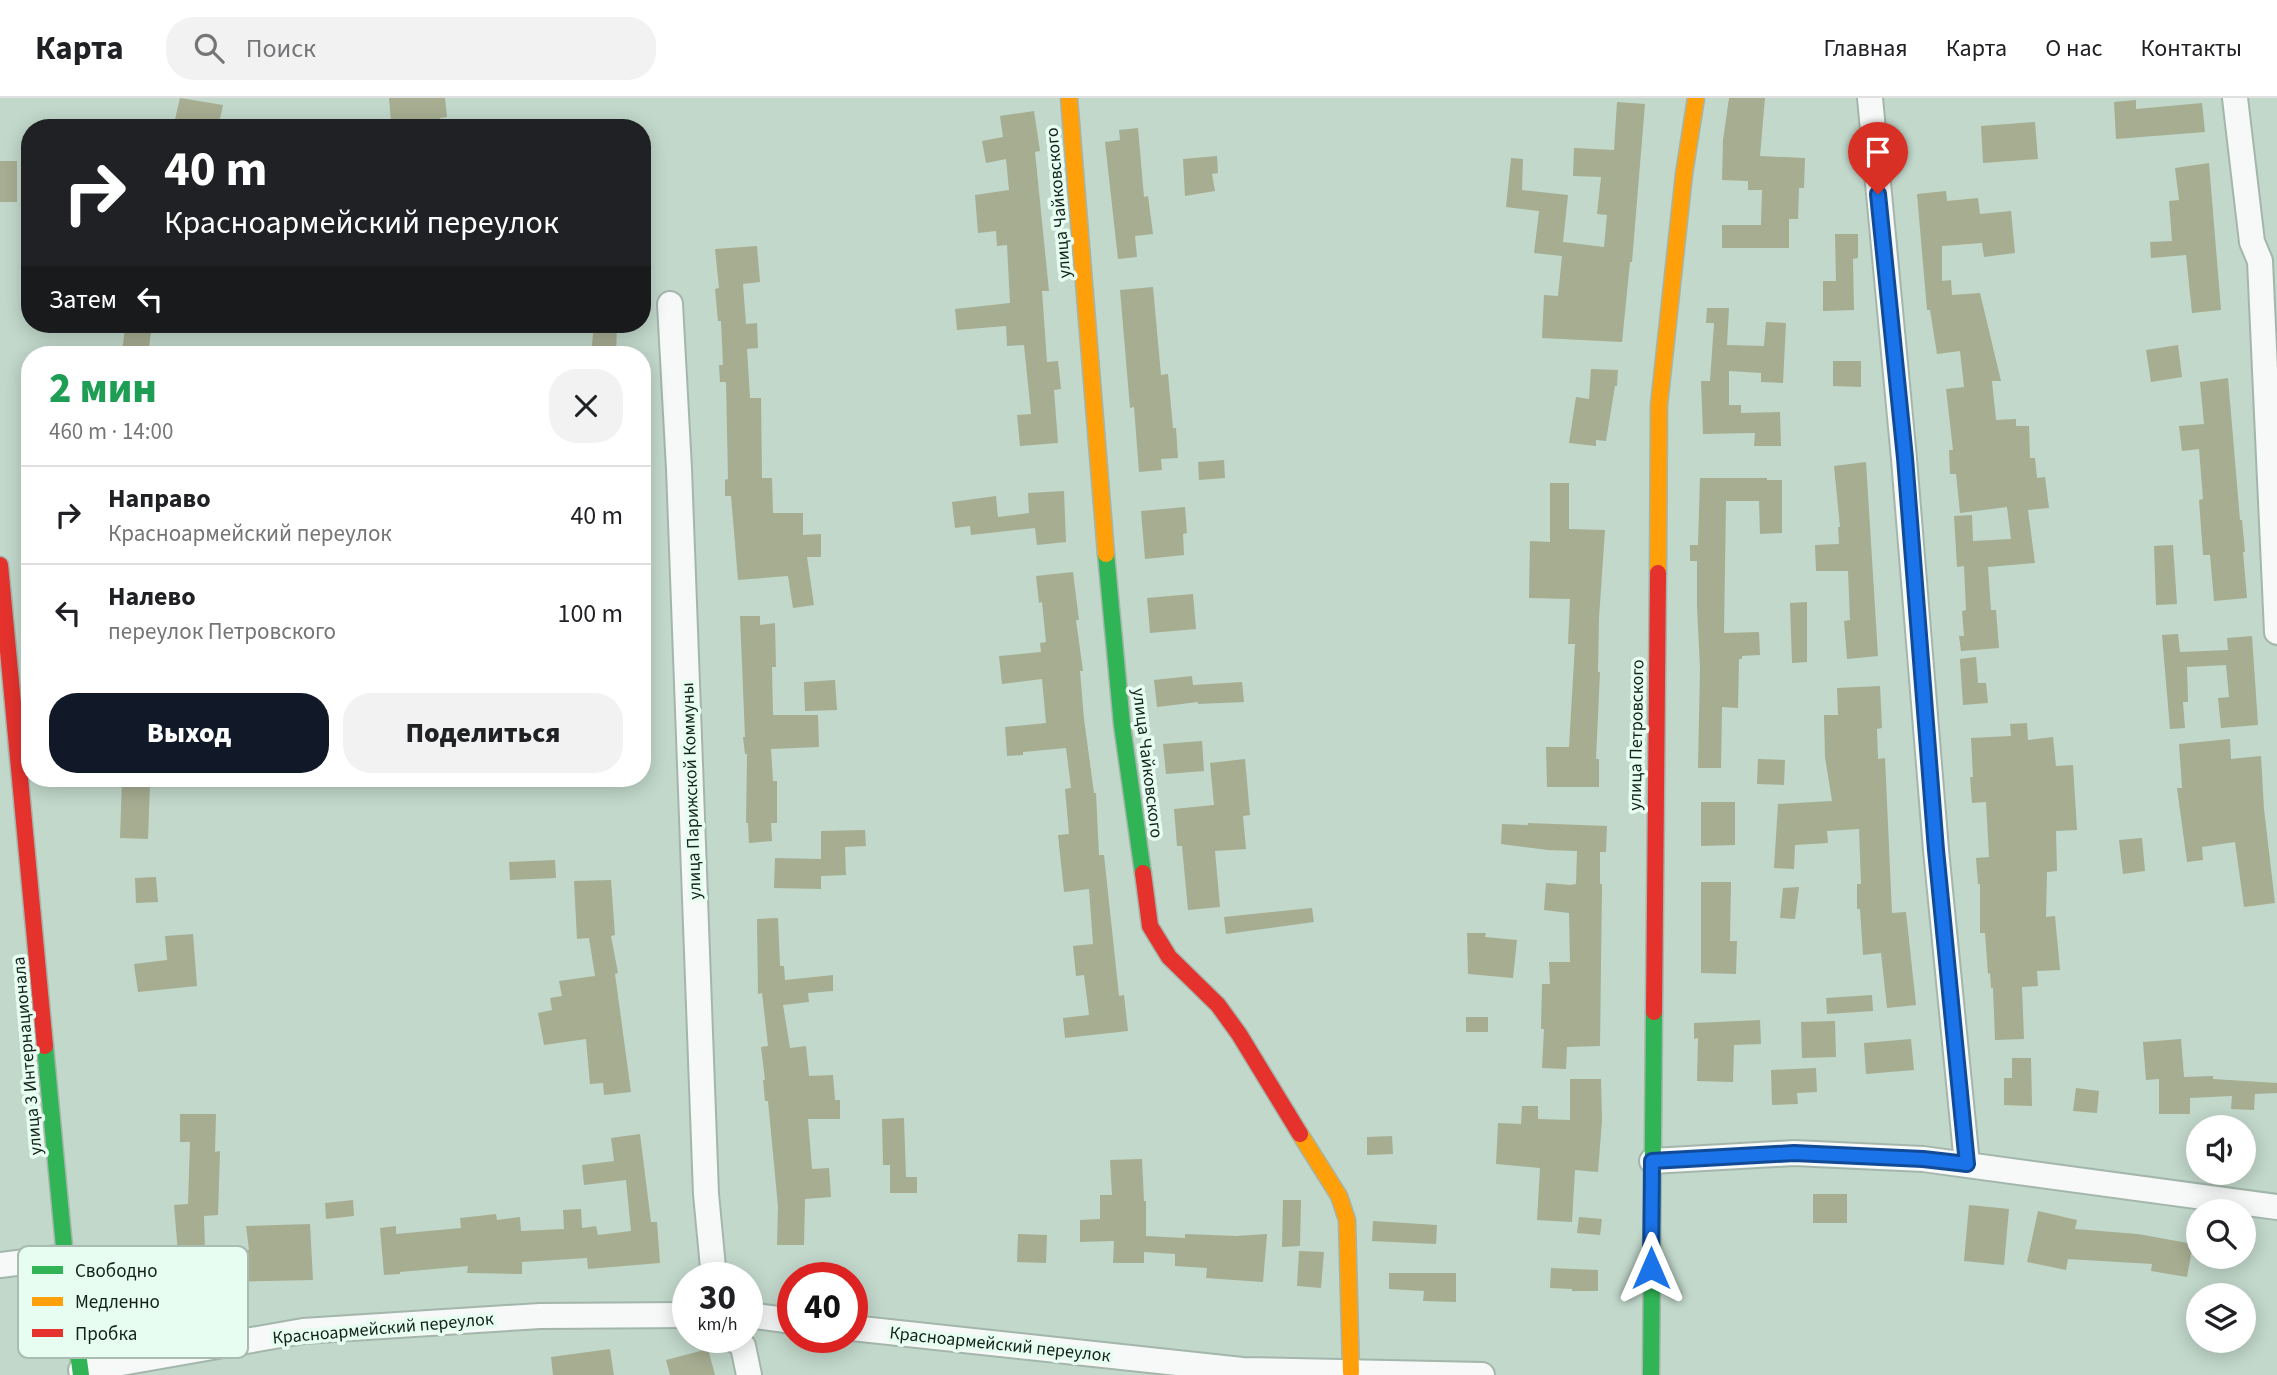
<!DOCTYPE html>
<html lang="ru">
<meta charset="utf-8">
<style>
:root{--surface:#fff;--page:#f2f2f2;--text:#202124;--muted:#757577;--line:#e0e0e0;--accent:#111827}
body{margin:0;font-family:"Source Sans 3",sans-serif;background:var(--page);color:var(--text);height:100vh;display:flex;flex-direction:column;font-size:26px;white-space:nowrap}
*{box-sizing:border-box;margin:0}
p{font-size:23px;color:var(--muted)}
.icon{flex:none;width:38px;height:38px;fill:none;stroke:currentColor;stroke-width:2;stroke-linecap:round;stroke-linejoin:round}
.map{position:relative;flex:1;overflow:hidden}
.details{position:absolute;left:21px;top:248px;width:630px;height:441px;display:flex;flex-direction:column;background:var(--surface);border-radius:28px;box-shadow:0 4px 18px #0003}
.details>*{flex:none}
.guide{position:absolute;left:21px;top:21px;width:630px;height:214px;border-radius:28px;box-shadow:0 4px 18px #0003;background:#202124;color:#fff;overflow:hidden}
.controls{position:absolute;left:2186px;top:1017px;display:grid;gap:14px}
.controls a{display:grid;place-items:center;width:70px;height:70px;border-radius:50%;background:var(--surface);box-shadow:0 4px 18px #0003;font-size:35px}
.speed{position:absolute;left:672px;top:1164px;display:flex;gap:14px;font-size:35px;font-weight:700;text-align:center}
.speed>*{display:grid;place-content:center;width:91px;height:91px;border-radius:50%;background:var(--surface);box-shadow:0 4px 18px #0003;line-height:1}
.speed small{font-size:18px;font-weight:400}
.speed .limit{border:10px solid #d22;background:#fff;color:#111}
.pin{position:absolute;display:grid;place-items:center;width:60px;height:60px;color:#fff;margin:-72px -30px;border-radius:50% 50% 50% 0;rotate:-45deg;box-shadow:0 0 7px #0007}
.pin .icon{rotate:45deg}
.me{position:absolute;width:77px;margin:-38px;rotate:0deg;stroke-linejoin:round;filter:drop-shadow(0 0 5px #0008)}
.turn{display:flex;align-items:center;gap:24px;height:147px;padding:0 28px;font-size:32px}
.turn .icon{width:91px;height:91px;stroke-width:2.5}
.turn b{display:block;font-size:49px;line-height:60px}
.then{display:flex;align-items:center;height:66px;padding:0 28px;background:#0003;gap:14px;font-size:26px}
.round{display:grid;place-items:center;flex:none;width:74px;height:74px;border-radius:28px;background:var(--page)}
.summary{display:flex;align-items:center;justify-content:space-between;height:119px;padding:0 28px}
h1{font-size:42px;font-weight:800;line-height:52px;color:#1e9e55}
.action{display:flex;gap:14px;margin-top:auto;padding:14px 28px}
.action a{flex:1;height:80px;border-radius:28px;background:var(--accent);color:#fff;font-size:28px;font-weight:800;line-height:80px;text-align:center}
.action a+a{background:var(--page);color:var(--text)}
ul{padding:0;list-style:none}
li{display:flex;align-items:center;gap:21px;height:98px;padding:0 28px;border-top:2px solid var(--line)}
li div{flex:1}
li b{display:block;font-size:26px}
li em{font-style:normal}
header{display:flex;align-items:center;gap:42px;box-sizing:border-box;height:98px;padding:0 35px;background:var(--surface);border-bottom:2px solid var(--line)}
header strong{font-size:33px}
nav{display:flex;gap:38px;margin-inline-start:auto;font-size:24px}
.search{width:490px;height:63px;background:var(--page);display:flex;align-items:center;gap:18px;box-sizing:border-box;padding:0 24px;border-radius:28px;color:var(--muted);font-size:26px}
.map>svg:first-child{display:block}
.building{fill:#a6ad91}
.lines{fill:none;stroke-linecap:round;stroke-linejoin:round}
.street-casing{stroke:#a4b6ac;stroke-width:28}
.fast-casing{stroke:#a4b6ac;stroke-width:19}
.slow-casing{stroke:#a4b6ac;stroke-width:19}
.jam-casing{stroke:#a4b6ac;stroke-width:19}
.street{stroke:#f6f9f7;stroke-width:24}
.fast{stroke:#30b455;stroke-width:16}
.slow{stroke:#ff9f0a;stroke-width:16}
.jam{stroke:#e5322d;stroke-width:16}
.route-casing{stroke:#114b97;stroke-width:18}
.route{stroke:#1a73e8;stroke-width:12}
.labels{text-anchor:middle;stroke-width:7;stroke-linejoin:round;paint-order:stroke}
.street-label{font-size:18px;fill:#13231b;stroke:#e8fdf1}
.key{fill:#e8fdf1;stroke:#a8bcb1;stroke-width:2}
.key-label{font-size:19px;fill:#13231b}
</style>
<header>
<strong>Карта</strong>
<div class="search"><svg class="icon" aria-label="search" viewBox="0 0 24 24"><circle cx="10" cy="10" r="6"/><path d="M15 15l6 6"/></svg>Поиск</div>
<nav><a>Главная</a><a>Карта</a><a>О нас</a><a>Контакты</a></nav>
</header>
<div class="map">
<svg width="2277" height="1277" viewBox="0 0 2277 1277">
<rect width="100%" height="100%" fill="#c2d8cb"/>
<path class="building" d="M180,0L223,7L218,30H173Z
M389,0H445L447,19L440,20L441,30H399V24H391Z
M1729,0H1765L1760,58L1805,60L1804,90H1799L1798,121H1789V150H1722V127H1761L1762,92H1748V83L1722,82L1723,42Z
M2136,2V11L2202,5L2205,34L2116,41L2114,4Z
M1617,4L1645,6L1632,164H1630L1622,244L1542,240L1544,197L1558,198L1562,158L1534,155L1539,113L1506,109L1511,60L1523,61L1522,92L1568,97L1563,144L1604,149L1607,117L1597,116L1601,79L1573,78L1574,50L1614,52Z
M1034,13L1040,53L1035,54L1049,193H1042L1047,264L1058,263L1061,291L1054,292L1058,345L1020,348L1017,317L1031,316L1024,247L1007,248L1006,228L957,232L955,211L1010,205L1007,147L997,148L996,133L978,135L975,97L1009,92L1006,61L986,65L982,43L1003,39L1000,18Z
M2035,24L2038,61L1983,65L1981,28Z
M1138,30L1144,99L1148,98L1153,136L1135,138L1137,159L1118,161L1105,44L1120,42L1119,32Z
M1217,58L1218,75L1212,76L1215,93L1185,98L1183,61Z
M0,63H17V104H0Z
M2209,65L2221,212L2192,215L2186,157L2151,160L2150,144L2172,143L2169,103L2179,102L2175,70Z
M1946,93L1947,103L1978,100L1980,116L2011,113L2015,155L1984,159L1982,145L1942,148V183L1951,182L1952,197L1980,195L2001,283H1992L1996,322L2016,321V328H2029L2030,360H2035L2037,380L2045,379L2049,410L2028,412L2035,465L1988,469L1991,512H1996L1999,550L1961,553L1959,538H1964L1962,513L1966,512L1964,468L1957,469L1954,418L1972,417L1973,443L2011,441L2007,409L1960,415L1956,376H1950L1949,352H1953L1946,291L1964,289L1960,253L1937,256L1930,212H1927L1917,96Z
M1835,136H1858V160L1853,161L1854,212L1823,213V183H1836Z
M757,148L760,184L743,186L746,226L757,225L758,250L747,251L750,300H761L762,380H772L773,415H803V437L821,436V459H807L814,507L793,510L788,478L738,482L731,398H725V382L728,381L726,284H720L719,267H723L721,223H718L715,191L719,190L715,151Z
M1153,189L1161,277L1168,276L1173,330H1176L1178,360L1161,361L1162,372L1139,374L1134,309L1130,310L1120,192Z
M1707,210H1729L1727,247L1764,248L1766,224L1786,225L1783,285L1761,284V275L1729,273V307H1741V315L1780,314L1781,348H1754L1755,335L1703,336L1701,283H1710L1714,225H1706Z
M594,226H617L616,257H591Z
M125,230L151,234L148,257L122,254Z
M2178,247L2182,279L2151,284L2146,252Z
M1833,263H1861V289L1833,288Z
M1591,271L1618,272L1617,288H1615L1606,343L1596,342V348L1569,345L1576,299L1589,301Z
M2228,280L2240,422H2242L2245,454H2243L2247,500L2214,503L2210,457H2203L2199,402L2203,401L2199,351L2182,353L2179,328L2204,326L2200,284Z
M1224,362L1225,380L1199,382L1198,364Z
M1866,364L1878,558L1847,561L1844,523L1850,522L1848,473H1816L1815,447L1839,446L1838,429H1840L1834,368Z
M1700,380H1767V382H1782V435L1760,436L1759,403H1726L1724,535L1759,534L1760,557L1742,558V561H1739L1738,610L1722,609L1721,670H1698L1700,570L1697,508V463H1690V447H1698Z
M1550,385H1569V431L1605,432L1599,520L1598,574H1600L1596,661H1599V689H1547L1546,649H1569L1575,546H1568L1570,501L1529,500L1530,443L1550,444Z
M1064,393L1066,444L1037,447L1035,430L971,437L970,428L955,430L952,404L996,398L998,419L1029,415L1028,395Z
M1185,409L1187,435L1183,436L1184,457L1145,461L1141,413Z
M2173,447L2177,506L2156,507L2154,448Z
M1073,474L1079,522H1076L1083,573H1080L1084,621L1094,695H1096L1099,757H1104L1119,898L1124,897L1128,933L1065,940L1063,920L1089,917L1084,877L1076,878L1073,848L1093,846L1089,791L1064,794L1058,737L1069,736L1065,691L1071,690L1066,650L1023,654V657L1007,658L1005,629L1046,625L1042,581L1002,586L999,558L1041,554L1040,545L1046,544L1042,504L1039,505L1036,478Z
M1193,496L1196,531L1150,535L1147,500Z
M1807,504V564L1792,565L1790,505Z
M740,518H760V527L775,525L776,569H772L773,617H818L819,649L771,651L773,683H777V725H771L772,743L749,745L748,725H746L747,656H745L743,639H745Z
M2178,536L2180,554L2228,552L2227,540L2252,538L2258,627L2221,630L2218,600L2229,599L2226,567L2187,569L2188,604H2183L2185,630L2170,631L2162,537Z
M1976,559L1978,585H1986L1988,605L1963,607L1960,561Z
M1192,578L1193,587L1242,584L1244,604L1198,606V604L1157,609L1154,582Z
M835,582L837,612L805,613L804,584Z
M1880,588L1882,630L1877,631L1878,661L1885,660L1892,815L1906,814L1916,907L1887,910L1881,855L1863,857L1860,811H1857V786H1861L1859,731L1827,733L1828,745L1795,747L1794,771L1774,770L1778,706L1832,703L1825,659L1824,617H1838L1837,590Z
M2027,625L2028,642L2053,639L2056,668L2073,667L2077,732L2056,733L2057,773L2047,774L2046,819L2055,818L2060,872L2037,873L2038,888L2022,889L2024,941L1995,942L1993,890H1991L1990,875L1988,876L1985,835H1980V786H1978L1976,760L1989,759L1986,704L1972,705L1970,679H1973L1971,640L2011,638L2010,626Z
M2230,641L2231,661L2261,658L2264,711L2275,805L2244,809L2235,744L2202,749L2203,762L2187,764L2177,690H2182L2179,646Z
M1202,643L1204,673L1166,676L1163,646Z
M1245,661L1250,717L1243,718L1246,751L1215,753L1220,809L1188,812L1182,748H1177L1174,711L1214,707L1210,665Z
M1758,661L1785,662L1784,687L1757,686Z
M122,681H147V688L150,687L148,741L120,740Z
M1701,704H1735V747L1701,748Z
M1528,725L1607,728L1606,754H1600V786H1602L1600,948L1567,949L1566,971L1542,970L1544,931H1541L1542,886H1550L1549,864H1570L1569,815L1544,812L1546,785L1570,787L1576,786L1577,753L1548,752L1501,746L1502,726L1528,727Z
M865,732L866,748L845,749L846,777L821,778V791L774,790L775,760L821,761V733Z
M2142,740L2145,773L2123,776L2119,742Z
M555,762L556,780L510,782L509,764Z
M156,779L158,804L136,805L135,780Z
M611,782L615,837L611,838L618,875L615,876L631,994L604,997L603,985L590,986L586,941L544,947L538,915L552,912L550,900L562,898L559,883L595,878L589,840L577,841L574,783Z
M1701,784H1731L1730,843H1737L1736,876L1701,875Z
M1799,789L1795,821L1780,820L1783,790Z
M1312,810L1314,824L1226,836L1224,819Z
M778,820L780,868H784L785,882L833,877V893L808,895L809,904L783,907L790,950L806,948L809,978L833,977L835,1002H840V1021H808L812,1071L829,1070L831,1099L805,1101L804,1147H777L778,1109L774,1066L768,1003H765L763,982H765L761,949L768,948L762,895L758,896L757,821Z
M1467,835H1486L1485,839L1517,842L1513,880L1468,876Z
M193,836L197,888L138,894L134,866L167,862L165,838Z
M1872,897L1873,913L1827,916L1826,900Z
M1466,919H1488V934H1466Z
M1760,922L1761,946L1734,947L1733,984L1697,983L1698,940L1694,941V925Z
M1835,923L1836,959L1802,960L1801,924Z
M1911,941L1914,972L1866,976L1864,945Z
M2181,941L2184,979L2213,978V981L2277,985V995L2255,996L2254,1012L2231,1011L2232,998L2190,1000V1016H2159V981L2146,982L2143,944Z
M2012,960H2031L2032,1008L2004,1007V980H2012Z
M1816,970L1817,994L1797,995L1798,1006L1772,1007L1771,972Z
M1570,981H1601L1602,1023L1598,1074L1575,1072L1572,1124L1537,1122L1540,1070L1496,1066L1498,1025L1521,1026L1522,1008H1538V1021L1570,1022Z
M2076,990L2099,993L2097,1015L2073,1013Z
M180,1016H216L215,1054L220,1053L218,1117L204,1118L205,1152H249L246,1128L310,1126L313,1182L224,1184V1176L180,1180L174,1107L188,1106L190,1044H180Z
M904,1020L906,1079H917V1095H890V1067H883L882,1021Z
M640,1036L651,1124H657L660,1165L588,1171L587,1160L522,1164V1176L467,1175L468,1168L400,1174V1176L384,1177L380,1130L396,1128V1136L461,1130L460,1120L496,1116L497,1122L520,1119L521,1133L564,1131L563,1112L581,1111L582,1130L596,1128L598,1137L631,1133L626,1082L584,1087L582,1067L614,1063L611,1040Z
M1392,1038L1393,1056L1367,1057V1039Z
M1142,1061L1144,1103H1146V1138L1185,1140V1136L1236,1138L1267,1136L1263,1184L1206,1180L1207,1170L1175,1168V1156L1144,1154V1165H1113L1114,1143L1080,1144V1122L1100,1121V1097H1112L1110,1062Z
M1813,1096H1847V1125H1813Z
M353,1102L354,1118L326,1121L325,1105Z
M1283,1102H1301L1300,1148L1282,1149Z
M1969,1107L2009,1111L2004,1167L1964,1163Z
M2038,1113L2077,1122L2075,1131L2138,1136L2193,1146L2187,1179L2151,1173L2152,1166L2068,1161L2066,1172L2027,1164Z
M1579,1119L1602,1121L1600,1137L1577,1135Z
M1373,1123L1437,1127L1436,1146L1372,1143Z
M1018,1136L1047,1137L1046,1165L1017,1164Z
M1299,1153L1324,1154L1321,1190L1297,1188Z
M1551,1170L1598,1172V1193H1572V1191L1550,1190Z
M1389,1175H1456V1204L1423,1203L1424,1193L1389,1191Z
M610,1251L614,1277H553L551,1259Z
M708,1251L715,1277H670L666,1262Z"/>
<g class="lines">
<defs>
<path id="street" d="M1870,0L1904,361L1936,752L1967,1066
M2235,0L2252,144L2260,163L2277,534
M670,206L679,371L706,1096L714,1180
M1652,1063L1794,1055L1923,1061L2277,1109
M0,1167L65,1159
M747,1217L793,1223
M852,1230L1242,1272L1482,1277
M731,1239L743,1248L749,1277
M81,1272L303,1233L540,1218L688,1217"/>
<path id="fast" d="M1106,456L1122,627L1143,775
M45,948L65,1159L81,1277
M1651,1277L1654,914"/>
<path id="slow" d="M1069,0L1106,456
M1658,475L1659,307L1684,76L1696,0
M1300,1036L1339,1098L1347,1122L1351,1274"/>
<path id="jam" d="M0,467L45,948
M1143,775L1150,828L1169,859L1218,907L1239,936L1300,1036
M1654,914L1658,475"/>
</defs>
<use href="#street" class="street-casing"/>
<use href="#fast" class="fast-casing"/>
<use href="#slow" class="slow-casing"/>
<use href="#jam" class="jam-casing"/>
<use href="#street" class="street"/>
<use href="#fast" class="fast"/>
<use href="#slow" class="slow"/>
<use href="#jam" class="jam"/>
</g>
<g class="lines">
<defs>
<path id="route" d="M1651,1170L1652,1063L1794,1055L1923,1061L1967,1066L1936,752L1905,360L1878,96"/>
</defs>
<use href="#route" class="route-casing"/>
<use href="#route" class="route"/>
</g>
<g class="labels">
<g class="street-label">
<text transform="translate(1058 105) rotate(-95)" y="6">улица Чайковского</text>
<text transform="translate(1636 637) rotate(-89)" y="6">улица Петровского</text>
<text transform="translate(1148 665) rotate(83)" y="6">улица Чайковского</text>
<text transform="translate(691 693) rotate(-92)" y="6">улица Парижской Коммуны</text>
<text transform="translate(27 958) rotate(-95)" y="6">улица 3 Интернационала</text>
<text transform="translate(383 1230) rotate(-5)" y="6">Красноармейский переулок</text>
<text transform="translate(1000 1246) rotate(6)" y="6">Красноармейский переулок</text>
</g>
</g>
<rect x="18" y="1148" width="230" height="112" rx="10" class="key"/>
<rect x="32" y="1168" width="31" height="8" fill="#30b455"/>
<rect x="32" y="1199" width="31" height="9" fill="#ff9f0a"/>
<rect x="32" y="1231" width="31" height="8" fill="#e5322d"/>
<g class="key-label">
<text x="75" y="1179">Свободно</text>
<text x="75" y="1210">Медленно</text>
<text x="75" y="1242">Пробка</text>
</g>
</svg>
<div class="controls">
<a><svg class="icon" aria-label="sound" viewBox="0 0 24 24"><path d="M4 9h4l5-4v14l-5-4H4zM17 9q2 3 0 6"/></svg></a>
<a><svg class="icon" aria-label="search" viewBox="0 0 24 24"><circle cx="10" cy="10" r="6"/><path d="M15 15l6 6"/></svg></a>
<a><svg class="icon" aria-label="layers" viewBox="0 0 24 24"><path d="M12 4l9 5-9 5-9-5zM3 14l9 5 9-5"/></svg></a>
</div>
<div class="speed"><div>30<small>km/h</small></div><div class="limit">40</div></div>
<div class="pin" style="left:1878px;top:96px;background:#d93025"><svg class="icon" aria-label="arrive" viewBox="0 0 24 24"><path d="M6 21V4h12l-3 4 3 4H6"/></svg></div>
<svg class="me" style="left:1651px;top:1170px" viewBox="-20 -20 40 40"><path d="M0-17L14 15 0 8-14 15z" fill="#1a73e8" stroke="#fff" stroke-width="4"/></svg>
<div class="guide">
<div class="turn"><svg class="icon" aria-label="right" viewBox="0 0 24 24"><path d="M7 20v-9h11M14 6l5 5-5 5"/></svg><div><b>40 m</b>Красноармейский переулок</div></div>
<div class="then">Затем<svg class="icon" aria-label="left" viewBox="0 0 24 24"><path d="M17 20v-9H6M10 6l-5 5 5 5"/></svg></div>
</div>
<section class="details">
<div class="summary"><div><h1>2 мин</h1><p>460 m · 14:00</p></div><a class="round"><svg class="icon" aria-label="close" viewBox="0 0 24 24"><path d="M6 6l12 12M18 6L6 18"/></svg></a></div>
<ul>
<li><svg class="icon" aria-label="right" viewBox="0 0 24 24"><path d="M7 20v-9h11M14 6l5 5-5 5"/></svg><div><b>Направо</b><p>Красноармейский переулок</p></div><em>40 m</em></li>
<li><svg class="icon" aria-label="left" viewBox="0 0 24 24"><path d="M17 20v-9H6M10 6l-5 5 5 5"/></svg><div><b>Налево</b><p>переулок Петровского</p></div><em>100 m</em></li>
</ul>
<div class="action"><a>Выход</a><a>Поделиться</a></div>
</section>
</div>
